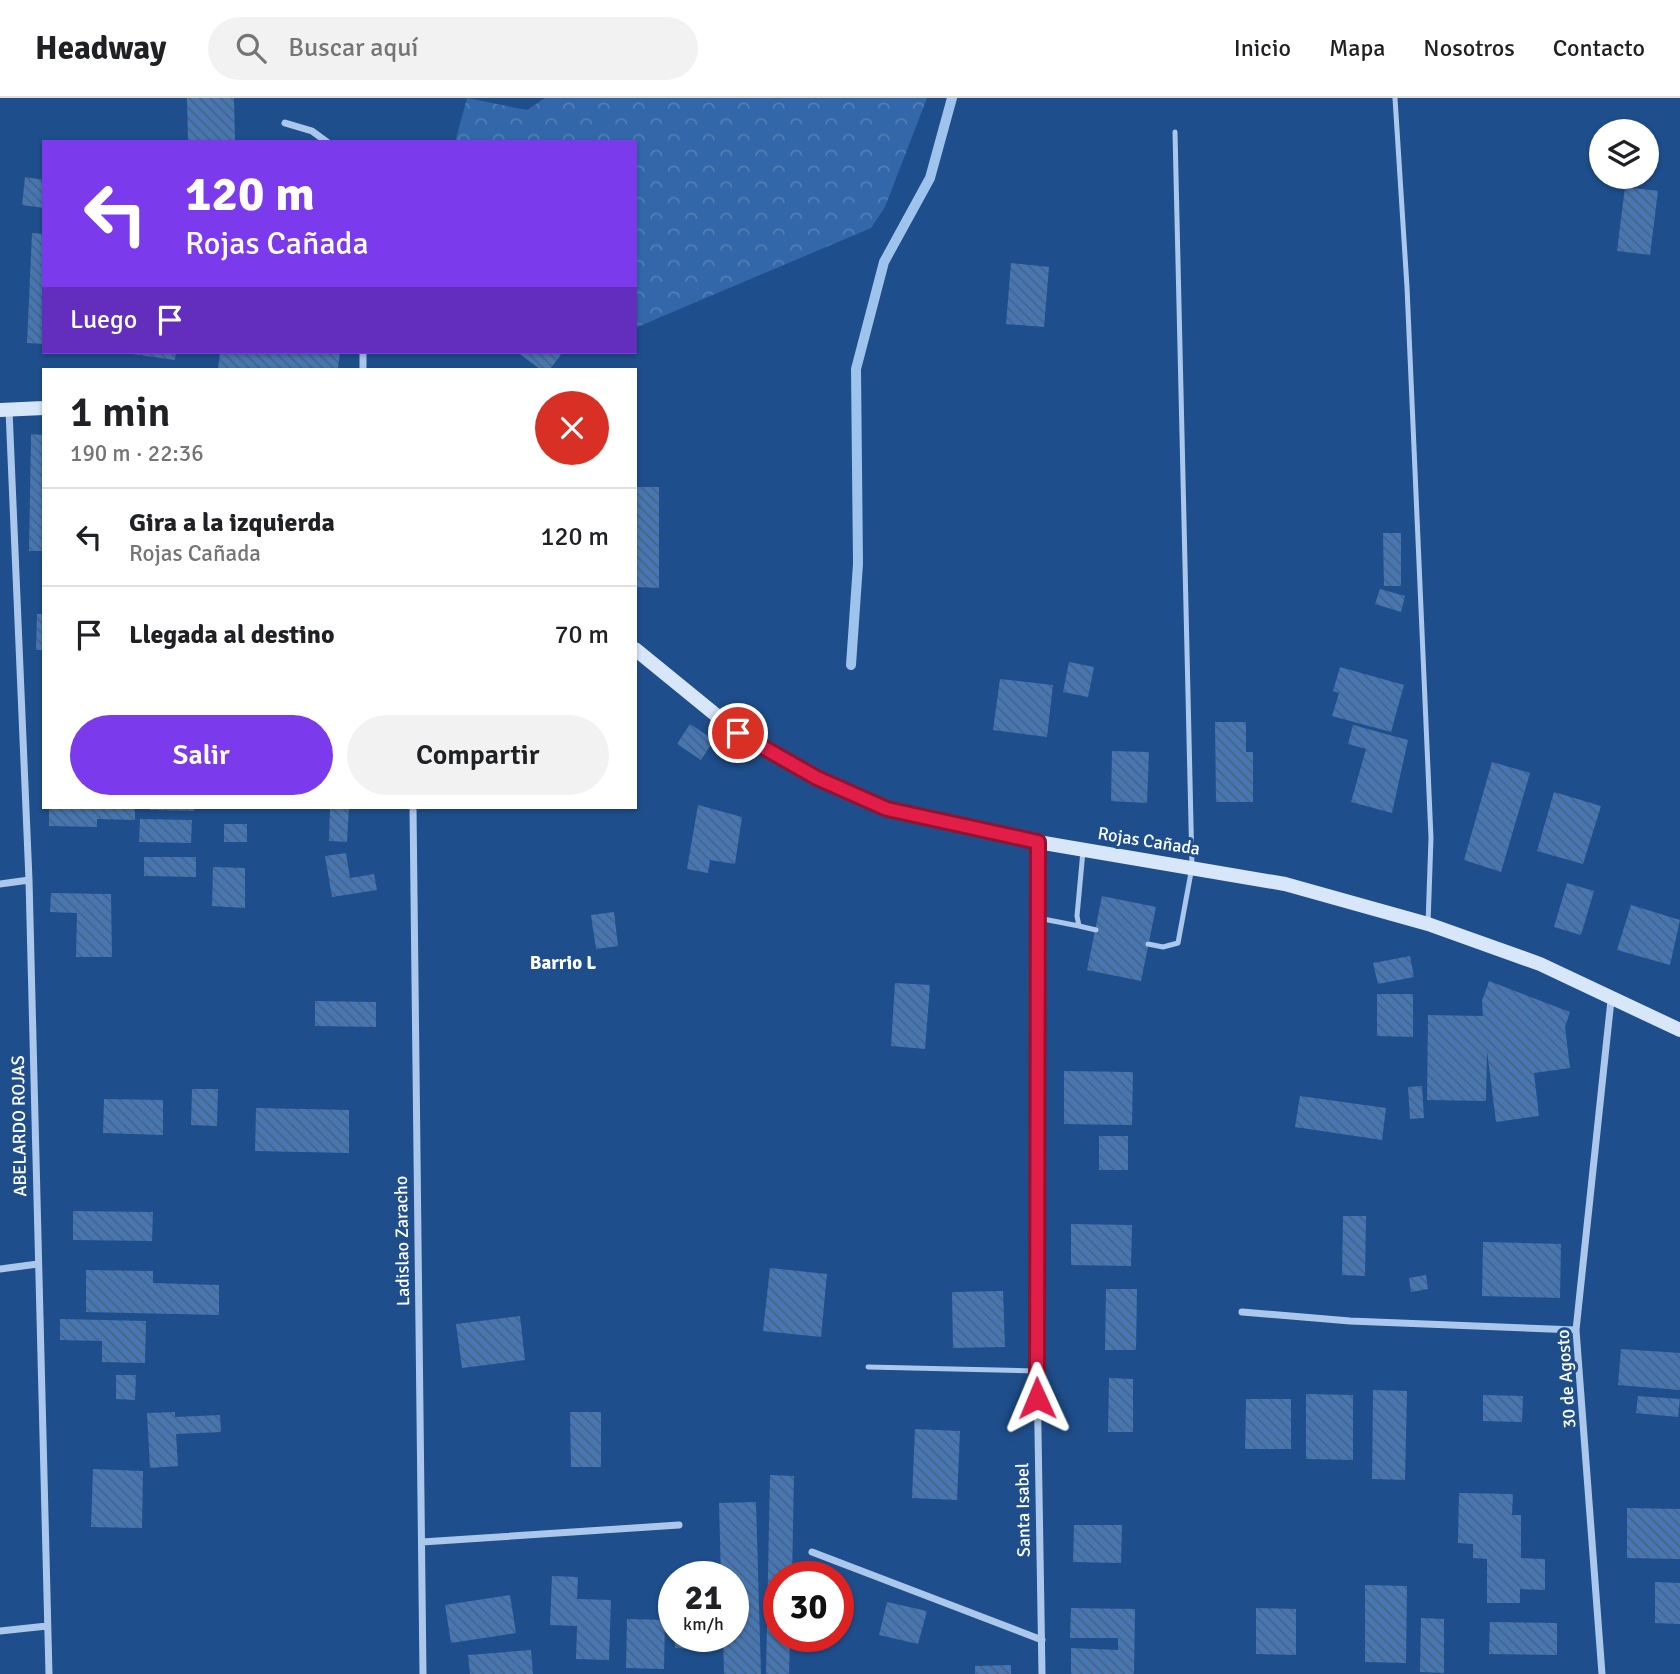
<!DOCTYPE html>
<html lang="es">
<meta charset="utf-8">
<style>
:root{--surface:#fff;--page:#f2f2f2;--text:#202124;--muted:#757577;--line:#e0e0e0;--accent:#7c3aed}
body{margin:0;font-family:Signika,sans-serif;background:var(--page);color:var(--text);height:100vh;display:flex;flex-direction:column;font-size:26px;white-space:nowrap}
*{box-sizing:border-box;margin:0}
p{font-size:23px;color:var(--muted)}
.icon{flex:none;width:38px;height:38px;fill:none;stroke:currentColor;stroke-width:2;stroke-linecap:round;stroke-linejoin:round}
.map{position:relative;flex:1;overflow:hidden}
.sheet{position:absolute;left:42px;top:270px;width:595px;height:441px;display:flex;flex-direction:column;background:var(--surface);border-radius:0px;box-shadow:0 2px 5px #0004}
.sheet>*{flex:none}
.banner{position:absolute;left:42px;top:42px;width:595px;height:214px;border-radius:0px;box-shadow:0 2px 5px #0004;background:#7c3aed;color:#fff;overflow:hidden}
.controls{position:absolute;left:1589px;top:21px;display:grid;gap:14px}
.controls a{display:grid;place-items:center;width:70px;height:70px;border-radius:50%;background:var(--surface);box-shadow:0 2px 5px #0004;font-size:35px}
.speed{position:absolute;left:658px;top:1463px;display:flex;gap:14px;font-size:35px;font-weight:700;text-align:center}
.speed>*{display:grid;place-content:center;width:91px;height:91px;border-radius:50%;background:var(--surface);box-shadow:0 2px 5px #0004;line-height:1}
.speed small{font-size:18px;font-weight:400}
.speed .limit{border:10px solid #d22;background:#fff;color:#111}
.pin{position:absolute;display:grid;place-items:center;width:60px;height:60px;color:#fff;margin:-30px;border:4px solid #fff;border-radius:50%;box-shadow:0 2px 7px #0007}
.me{position:absolute;width:77px;margin:-38px;rotate:359deg;stroke-linejoin:round;filter:drop-shadow(0 0 5px #0008)}
.turn{display:flex;align-items:center;gap:24px;height:147px;padding:0 28px;font-size:32px}
.turn .icon{width:91px;height:91px;stroke-width:2.5}
.turn b{display:block;font-size:49px;line-height:60px}
.then{display:flex;align-items:center;height:66px;padding:0 28px;background:#0003;gap:14px;font-size:26px}
.round{display:grid;place-items:center;flex:none;width:74px;height:74px;border-radius:37px;background:var(--page)}
.summary{display:flex;align-items:center;justify-content:space-between;height:119px;padding:0 28px}
h1{font-size:42px;font-weight:600;line-height:52px}
.button{display:flex;gap:14px;margin-top:auto;padding:14px 28px}
.button a{flex:1;height:80px;border-radius:42px;background:var(--accent);color:#fff;font-size:28px;font-weight:600;line-height:80px;text-align:center}
.button a+a{background:var(--page);color:var(--text)}
ul{padding:0;list-style:none}
li{display:flex;align-items:center;gap:21px;height:98px;padding:0 28px;border-top:2px solid var(--line)}
li div{flex:1}
li b{display:block;font-size:26px}
li em{font-style:normal}
header{display:flex;align-items:center;gap:42px;box-sizing:border-box;height:98px;padding:0 35px;background:var(--surface);border-bottom:2px solid var(--line)}
header strong{font-size:33px}
nav{display:flex;gap:38px;margin-inline-start:auto;font-size:24px}
.search{width:490px;height:63px;background:var(--page);display:flex;align-items:center;gap:18px;box-sizing:border-box;padding:0 24px;border-radius:38px;color:var(--muted);font-size:26px}
.map>svg:first-child{display:block}
.forest{fill:url(#forest-crowns)}
.lines{fill:none;stroke-linecap:round;stroke-linejoin:round}
.stream{stroke:#9ec3ed;stroke-width:10}
.building{fill:url(#building-back-hatch)}
.service{stroke:#abc8ec;stroke-width:5}
.minor{stroke:#abc8ec;stroke-width:7}
.secondary{stroke:#d7e6f9;stroke-width:14}
.route-casing{stroke:#92132f;stroke-width:18}
.route{stroke:#e11d48;stroke-width:12}
.labels{text-anchor:middle;stroke-width:6;stroke-linejoin:round;paint-order:stroke}
.street-label{font-size:18px;fill:#fff;stroke:#1e4e8b}
.neighbourhood-label{font-size:19px;font-weight:bold;fill:#fff;stroke:#1e4e8b}
</style>
<header>
<strong>Headway</strong>
<div class="search"><svg class="icon" aria-label="search" viewBox="0 0 24 24"><circle cx="10" cy="10" r="6"/><path d="M15 15l6 6"/></svg>Buscar aquí</div>
<nav><a>Inicio</a><a>Mapa</a><a>Nosotros</a><a>Contacto</a></nav>
</header>
<div class="map">
<svg width="1680" height="1576" viewBox="0 0 1680 1576">
<defs>
<pattern id="forest-crowns" width="20" height="18" patternUnits="userSpaceOnUse" patternTransform="scale(1.75)"><rect width="20" height="18" fill="#3268a9"/><path d="M2 6a3 3 0 1 1 6 0M12 15a3 3 0 1 1 6 0" fill="none" stroke="#517fb6"/></pattern>
<pattern id="building-back-hatch" width="6" height="6" patternUnits="userSpaceOnUse" patternTransform="scale(1.75)"><rect width="6" height="6" fill="#4777b3"/><path d="M-1 5l2 2M0 0l6 6M5-1l2 2" fill="none" stroke="#4a6280"/></pattern>
</defs>
<rect width="100%" height="100%" fill="#1e4e8b"/>
<path class="forest" d="M467,0L527,12L545,0H927L885,109L871,130L635,230V44H455Z"/>
<g class="lines">
<path class="stream" d="M851,567L858,466L856,271L884,164L930,80L952,0"/>
</g>
<path class="building" d="M187,0H234L235,44H188Z
M25,79L44,82V110L22,107Z
M1625,89L1658,93L1650,157L1617,153Z
M32,135L44,136V246L27,245Z
M1011,165L1049,169L1044,229L1006,226Z
M118,254H176L175,262Z
M220,254H340L338,271H218Z
M517,254H563L550,271H540Z
M31,336L44,337V453H29Z
M635,389H659V490L635,489Z
M1383,435H1401V488H1384Z
M1380,491L1405,498L1401,514L1375,506Z
M37,516H44V552H36Z
M1069,564L1094,569L1088,599L1063,594Z
M1340,569L1404,587L1391,634L1332,618L1339,595L1333,593Z
M1000,581L1053,587L1047,639L993,632Z
M1215,624H1246V654H1253V704H1216Z
M690,626L714,642L701,662L677,646Z
M1353,627L1408,642L1392,715L1351,704L1366,651L1348,646Z
M1112,653L1149,654L1147,705L1111,703Z
M1492,664L1530,675L1501,774L1464,762Z
M1554,694L1601,708L1583,766L1537,753Z
M698,707L742,719L735,766L710,762L708,775L687,771Z
M49,709H135V722L97,721V729L49,728Z
M150,709H194V713L150,712Z
M330,709H349L347,744L329,743Z
M140,721L192,722L191,745L139,744Z
M224,726H247V744H224Z
M346,755L350,780L374,776L377,792L332,799L325,758Z
M144,759H196V779L144,778Z
M213,769L245,770V810L212,808Z
M1567,785L1594,793L1581,837L1554,829Z
M51,795L111,796L112,859H76L77,815L50,814Z
M1102,798L1156,809L1141,883L1087,872Z
M1631,807L1680,822L1670,867L1617,852Z
M614,814L618,848L596,851L591,817Z
M1410,858L1414,879L1378,886L1373,865Z
M1489,883L1570,914L1565,929L1570,970L1534,975L1539,1018L1496,1024L1487,953L1486,1003L1427,1002L1428,917L1483,918L1482,903Z
M895,885L930,887L925,951L891,948Z
M1377,896H1413V939L1377,938Z
M315,903L376,904V929L315,928Z
M1064,973L1133,974L1132,1027L1064,1026Z
M1422,988L1424,1020L1410,1021L1408,989Z
M192,991H218L217,1028L191,1027Z
M1300,998L1386,1010L1382,1042L1295,1029Z
M104,1001L163,1002V1037L103,1035Z
M256,1010L349,1012V1055L255,1053Z
M1099,1038H1128V1072H1099Z
M73,1113L153,1114L152,1143L73,1142Z
M1343,1118H1366L1365,1178L1342,1177Z
M1071,1126L1132,1127L1131,1168L1071,1167Z
M1483,1144L1561,1146L1560,1200L1482,1198Z
M770,1170L827,1176L821,1239L763,1233Z
M86,1172L153,1173V1185L219,1187V1217L86,1214Z
M1426,1177L1428,1191L1411,1194L1409,1180Z
M1106,1191H1137L1136,1252H1105Z
M1003,1193L1005,1249L953,1250L952,1194Z
M520,1218L525,1262L462,1270L456,1226Z
M60,1221L146,1223L145,1265L102,1264V1243L60,1242Z
M1621,1251L1680,1255V1292L1618,1287Z
M116,1277H136L135,1302L116,1301Z
M1109,1280L1133,1281V1334H1108Z
M1373,1292L1407,1293L1405,1382L1372,1381Z
M1306,1296L1353,1297V1362L1306,1361Z
M1483,1297L1523,1298L1522,1324L1483,1323Z
M1638,1298L1680,1301L1678,1319L1636,1315Z
M1246,1301H1291V1351H1245Z
M175,1314V1319L220,1317L221,1334L176,1336L178,1368L150,1370L147,1315Z
M570,1314H601V1369H571Z
M915,1331L960,1333L957,1402L912,1400Z
M93,1371L143,1373L142,1430L91,1429Z
M770,1377L794,1378L792,1479H779V1538H790L789,1576H766Z
M1459,1395L1513,1396L1512,1417H1521V1460L1545,1461V1492L1520,1491V1505H1487V1461L1473,1460V1446L1458,1445Z
M756,1404L761,1576H724L723,1538H733V1479H721L719,1405Z
M1627,1410L1680,1411V1461L1627,1460Z
M1074,1427H1122L1121,1465L1073,1464Z
M552,1478L578,1479L577,1501L611,1502L609,1562L576,1561L577,1528L550,1527Z
M1655,1484L1680,1485V1526L1655,1525Z
M1365,1487L1407,1488L1406,1565L1365,1564Z
M510,1497L516,1535L451,1545L445,1507Z
M887,1504L927,1513L918,1546L879,1537Z
M1071,1510L1135,1511L1134,1576H1071V1550L1118,1552V1540H1070Z
M1256,1510L1296,1511V1557L1256,1556Z
M1421,1520L1444,1521V1575L1420,1574Z
M627,1521L665,1522L664,1571L626,1570Z
M1490,1524L1557,1525V1557L1489,1556Z
M675,1538H699L698,1551L675,1550Z
M531,1552L533,1576H470L468,1557Z
M1011,1567V1576H975V1568Z"/>
<g class="lines">
<path class="service" d="M1395,0L1407,189L1431,740L1428,826
M1083,753L1077,818L1079,828L1096,832
M1038,820L1079,828
M1148,846L1163,849L1178,845L1192,769L1175,34
M868,1269L1037,1273"/>
<path class="minor" d="M285,25L312,33L327,44
M363,254V271
M9,312L29,782L49,1576
M413,709L423,1576
M1038,744L1037,1273L1042,1576
M0,786L29,782
M0,1171L38,1166
M1242,1214L1350,1223L1576,1232
M422,1444L679,1427
M812,1454L1042,1542
M0,1533L47,1528
M1602,1576L1576,1232L1611,902"/>
<path class="secondary" d="M0,312L44,310
M635,551L738,635L817,680L887,711L1038,744L1285,786L1428,826L1540,866L1680,932"/>
</g>
<g class="lines">
<defs>
<path id="route" d="M738,635L817,680L887,711L1038,744L1037,1300"/>
</defs>
<use href="#route" class="route-casing"/>
<use href="#route" class="route"/>
</g>
<g class="labels">
<g class="street-label">
<text transform="translate(1149 743) rotate(9)" y="6">Rojas Cañada</text>
<text transform="translate(19 1028) rotate(-91)" y="6">ABELARDO ROJAS</text>
<text transform="translate(402 1143) rotate(-91)" y="6">Ladislao Zaracho</text>
<text transform="translate(1566 1281) rotate(-94)" y="6">30 de Agosto</text>
<text transform="translate(1023 1412) rotate(-91)" y="6">Santa Isabel</text>
</g>
<g class="neighbourhood-label">
<text x="563" y="871">Barrio L</text>
</g>
</g>
</svg>
<div class="controls">
<a><svg class="icon" aria-label="layers" viewBox="0 0 24 24"><path d="M12 4l9 5-9 5-9-5zM3 14l9 5 9-5"/></svg></a>
</div>
<div class="speed"><div>21<small>km/h</small></div><div class="limit">30</div></div>
<div class="pin" style="left:738px;top:635px;background:#d93025"><svg class="icon" aria-label="arrive" viewBox="0 0 24 24"><path d="M6 21V4h12l-3 4 3 4H6"/></svg></div>
<svg class="me" style="left:1037px;top:1300px" viewBox="-20 -20 40 40"><path d="M0-17L14 15 0 8-14 15z" fill="#e11d48" stroke="#fff" stroke-width="4"/></svg>
<div class="banner">
<div class="turn"><svg class="icon" aria-label="left" viewBox="0 0 24 24"><path d="M17 20v-9H6M10 6l-5 5 5 5"/></svg><div><b>120 m</b>Rojas Cañada</div></div>
<div class="then">Luego<svg class="icon" aria-label="arrive" viewBox="0 0 24 24"><path d="M6 21V4h12l-3 4 3 4H6"/></svg></div>
</div>
<section class="sheet">
<div class="summary"><div><h1>1 min</h1><p>190 m · 22:36</p></div><a class="round" style="background:#d93025;color:#fff"><svg class="icon" aria-label="close" viewBox="0 0 24 24"><path d="M6 6l12 12M18 6L6 18"/></svg></a></div>
<ul>
<li><svg class="icon" aria-label="left" viewBox="0 0 24 24"><path d="M17 20v-9H6M10 6l-5 5 5 5"/></svg><div><b>Gira a la izquierda</b><p>Rojas Cañada</p></div><em>120 m</em></li>
<li><svg class="icon" aria-label="arrive" viewBox="0 0 24 24"><path d="M6 21V4h12l-3 4 3 4H6"/></svg><div><b>Llegada al destino</b></div><em>70 m</em></li>
</ul>
<div class="button"><a>Salir</a><a>Compartir</a></div>
</section>
</div>
